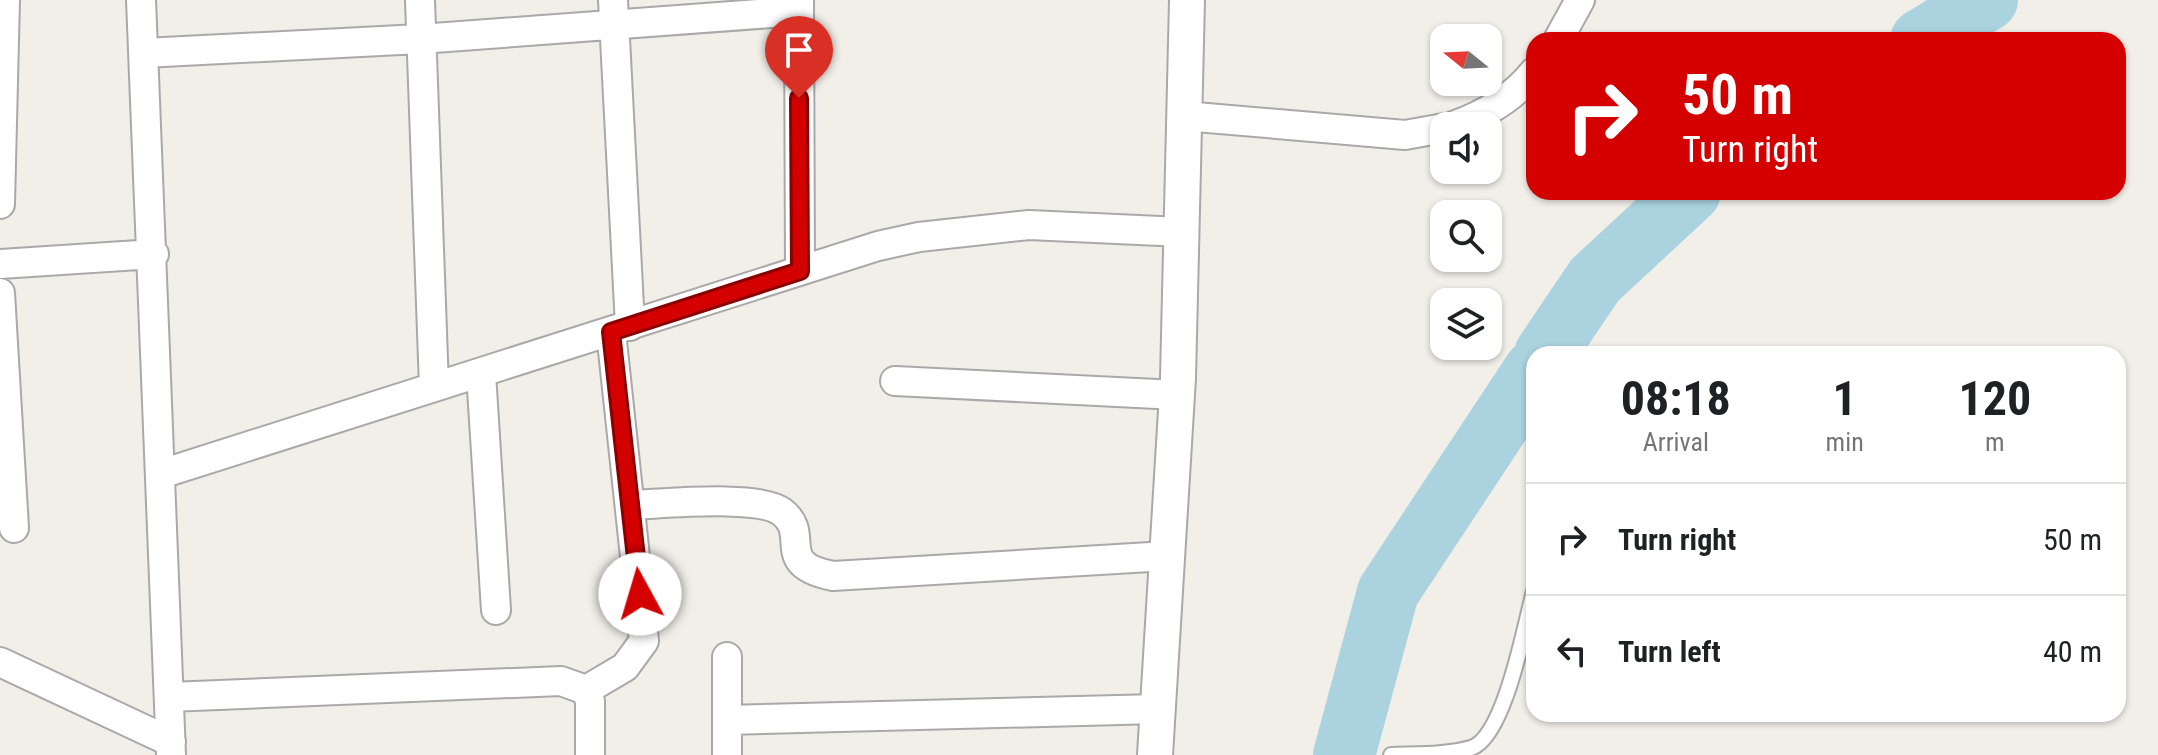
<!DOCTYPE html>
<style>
:root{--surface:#fff;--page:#f2f2f2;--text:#202124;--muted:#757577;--line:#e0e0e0}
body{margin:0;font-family:"Roboto Condensed",sans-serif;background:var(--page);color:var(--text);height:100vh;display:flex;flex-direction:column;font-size:30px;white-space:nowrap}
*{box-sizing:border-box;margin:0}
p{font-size:26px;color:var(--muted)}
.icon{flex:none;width:44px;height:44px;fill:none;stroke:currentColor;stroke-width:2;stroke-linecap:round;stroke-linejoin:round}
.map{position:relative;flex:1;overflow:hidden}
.sheet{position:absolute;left:1526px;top:346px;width:600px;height:376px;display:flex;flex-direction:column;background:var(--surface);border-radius:24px;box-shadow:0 2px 6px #0004}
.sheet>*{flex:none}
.top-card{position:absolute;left:1526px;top:32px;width:600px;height:168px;border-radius:24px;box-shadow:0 2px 6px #0004;background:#d40000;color:#fff;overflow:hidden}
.needle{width:52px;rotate:288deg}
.tools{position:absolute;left:1430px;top:24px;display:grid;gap:16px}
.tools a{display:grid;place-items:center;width:72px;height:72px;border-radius:16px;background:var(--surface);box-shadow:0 2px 6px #0004;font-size:40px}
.pin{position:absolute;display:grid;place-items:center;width:68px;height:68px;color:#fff;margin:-82px -34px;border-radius:50% 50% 50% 0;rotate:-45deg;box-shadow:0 0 8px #0007}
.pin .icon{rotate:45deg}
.me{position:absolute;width:88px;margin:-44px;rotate:354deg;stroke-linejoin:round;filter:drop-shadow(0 0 6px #0008)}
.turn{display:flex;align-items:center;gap:28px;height:168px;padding:0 24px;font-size:36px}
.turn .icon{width:104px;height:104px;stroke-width:2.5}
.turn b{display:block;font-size:56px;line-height:68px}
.eta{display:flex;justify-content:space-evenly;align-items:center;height:136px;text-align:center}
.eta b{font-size:48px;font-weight:700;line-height:56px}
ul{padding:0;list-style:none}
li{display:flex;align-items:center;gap:24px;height:112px;padding:0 24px;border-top:2px solid var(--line)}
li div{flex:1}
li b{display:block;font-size:30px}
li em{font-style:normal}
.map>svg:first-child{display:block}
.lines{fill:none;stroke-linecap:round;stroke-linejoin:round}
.river{stroke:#aad3df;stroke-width:62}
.service-casing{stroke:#a9a9a9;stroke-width:18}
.minor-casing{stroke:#a9a9a9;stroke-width:32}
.tertiary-casing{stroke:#a9a9a9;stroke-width:38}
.service{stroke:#fff;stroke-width:14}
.minor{stroke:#fff;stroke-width:28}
.tertiary{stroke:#fff;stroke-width:34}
.route-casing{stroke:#8a0000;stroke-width:20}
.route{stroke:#d40000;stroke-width:14}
</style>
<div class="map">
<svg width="2158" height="755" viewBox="0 0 2158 755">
<rect width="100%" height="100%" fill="#f2efe9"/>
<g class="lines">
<path class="river" d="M1921,40L1987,0
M1545,354L1595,280L1690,192
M1344,755L1388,592L1534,371"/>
<defs>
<path id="service" d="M1391,755C1417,754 1446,755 1471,748C1505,737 1525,624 1534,591"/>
<path id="minor" d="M141,0L171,755
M420,0L434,387
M613,0L630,326
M799,0L800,271
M1558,40L1580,0
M144,53L420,39L799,11
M1184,116L1405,135L1444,128
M1453,126C1484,115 1513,98 1534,72
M0,204L5,0
M0,264L154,254
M0,293L14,528
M481,373L496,610
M895,381L1177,395
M161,474L878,246L919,237L1029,225L1182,232
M630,505C663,504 758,494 782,512C812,535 772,564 833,576L1167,556
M0,662L171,742
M586,690L625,667L644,641L611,332
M169,697L561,681L586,690L590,701V755
M727,720L1158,709
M727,755V657"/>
<path id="tertiary" d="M1155,755L1178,378L1187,0"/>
</defs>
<use href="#service" class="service-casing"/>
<use href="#minor" class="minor-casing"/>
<use href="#tertiary" class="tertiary-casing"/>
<use href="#service" class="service"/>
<use href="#minor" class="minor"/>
<use href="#tertiary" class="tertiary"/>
</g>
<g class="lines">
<defs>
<path id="route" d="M640,594L611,332L800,271L799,98"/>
</defs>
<use href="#route" class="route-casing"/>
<use href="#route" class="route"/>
</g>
</svg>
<div class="tools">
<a><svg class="needle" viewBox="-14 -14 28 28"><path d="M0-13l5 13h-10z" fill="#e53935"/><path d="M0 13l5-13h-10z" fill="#757577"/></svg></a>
<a><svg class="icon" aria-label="sound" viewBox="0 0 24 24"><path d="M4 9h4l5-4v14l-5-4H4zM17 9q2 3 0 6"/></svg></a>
<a><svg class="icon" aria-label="search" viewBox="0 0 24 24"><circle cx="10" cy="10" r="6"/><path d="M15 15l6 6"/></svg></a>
<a><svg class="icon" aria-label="layers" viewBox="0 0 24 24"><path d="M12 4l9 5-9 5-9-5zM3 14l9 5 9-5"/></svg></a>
</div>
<div class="pin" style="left:799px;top:98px;background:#d93025"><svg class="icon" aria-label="arrive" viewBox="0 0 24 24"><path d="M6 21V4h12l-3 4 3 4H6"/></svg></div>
<svg class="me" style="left:640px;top:594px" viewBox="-20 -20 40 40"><circle r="19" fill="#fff"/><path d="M0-13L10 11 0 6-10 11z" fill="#d40000"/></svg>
<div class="top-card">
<div class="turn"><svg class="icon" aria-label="right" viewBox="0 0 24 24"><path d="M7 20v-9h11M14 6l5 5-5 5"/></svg><div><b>50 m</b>Turn right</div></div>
</div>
<section class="sheet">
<div class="eta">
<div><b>08:18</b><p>Arrival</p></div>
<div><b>1</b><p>min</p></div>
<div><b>120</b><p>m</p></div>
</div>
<ul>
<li><svg class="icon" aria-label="right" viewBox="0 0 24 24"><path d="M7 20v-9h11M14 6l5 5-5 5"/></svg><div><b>Turn right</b></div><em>50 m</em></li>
<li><svg class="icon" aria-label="left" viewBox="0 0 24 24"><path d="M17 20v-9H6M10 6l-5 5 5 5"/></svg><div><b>Turn left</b></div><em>40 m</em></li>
</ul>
</section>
</div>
